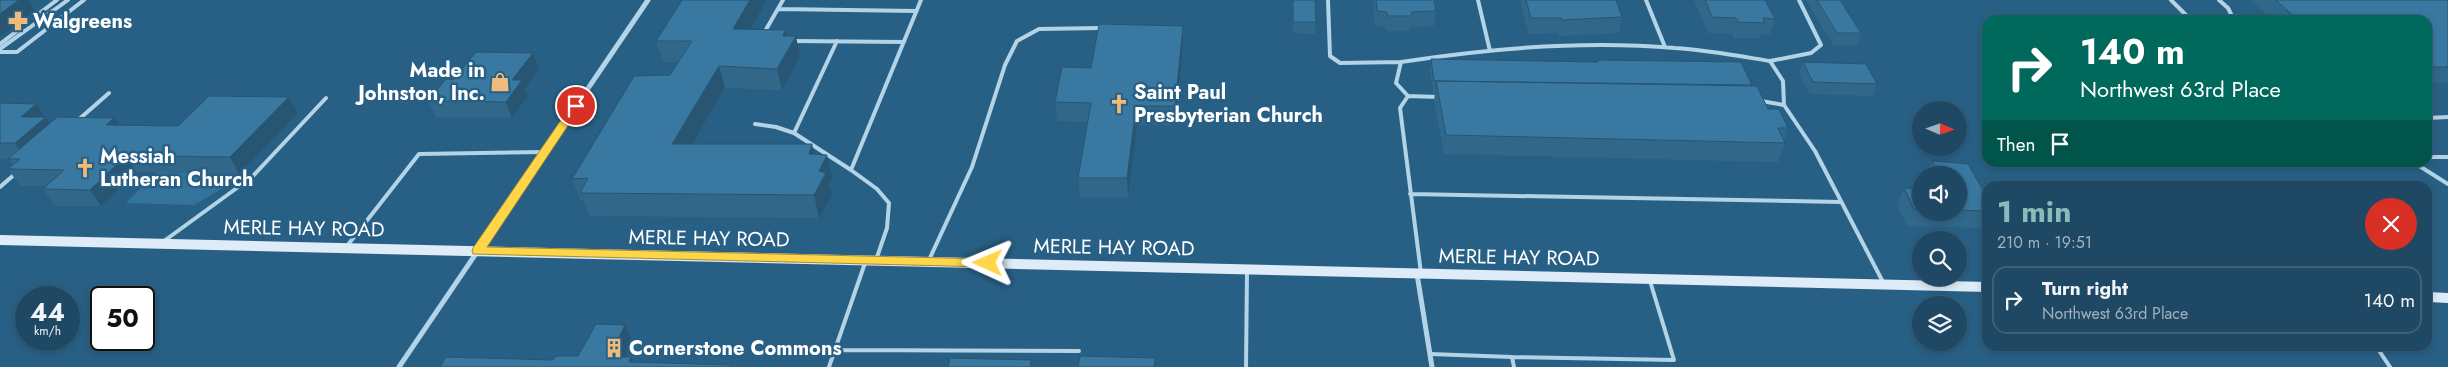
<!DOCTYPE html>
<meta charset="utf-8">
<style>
:root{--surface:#1e4864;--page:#2b526d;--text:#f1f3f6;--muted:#a1b2bf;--line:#3c6078;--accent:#8bbbb9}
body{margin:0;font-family:Jost,sans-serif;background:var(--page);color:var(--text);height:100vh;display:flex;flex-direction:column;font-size:19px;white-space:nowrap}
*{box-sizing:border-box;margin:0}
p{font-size:16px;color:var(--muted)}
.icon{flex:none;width:28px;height:28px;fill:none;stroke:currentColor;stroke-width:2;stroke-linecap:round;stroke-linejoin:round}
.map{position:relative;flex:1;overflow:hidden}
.side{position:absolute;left:1982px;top:181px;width:450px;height:170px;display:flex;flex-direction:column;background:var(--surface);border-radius:15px;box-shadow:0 2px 8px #0003,0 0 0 1px var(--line)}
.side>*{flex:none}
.top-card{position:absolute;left:1982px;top:15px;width:450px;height:152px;border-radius:15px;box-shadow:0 2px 8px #0003,0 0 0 1px var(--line);background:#00695c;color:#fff;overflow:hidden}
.needle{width:32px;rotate:92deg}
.fabs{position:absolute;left:1912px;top:101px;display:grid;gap:10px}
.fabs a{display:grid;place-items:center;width:55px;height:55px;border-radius:50%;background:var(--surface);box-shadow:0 2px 8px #0003,0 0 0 1px var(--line);font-size:25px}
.speed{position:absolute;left:15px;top:286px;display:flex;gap:10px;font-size:25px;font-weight:700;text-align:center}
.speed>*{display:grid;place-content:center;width:65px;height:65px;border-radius:50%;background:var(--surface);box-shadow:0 2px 8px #0003,0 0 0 1px var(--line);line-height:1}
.speed small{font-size:12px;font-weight:400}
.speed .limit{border:2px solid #111;border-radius:8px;background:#fff;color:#111}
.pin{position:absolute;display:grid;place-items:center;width:42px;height:42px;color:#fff;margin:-21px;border:2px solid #fff;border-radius:50%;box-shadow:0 1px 5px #0007}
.me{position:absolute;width:55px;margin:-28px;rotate:271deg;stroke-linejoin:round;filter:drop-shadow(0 0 4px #0008)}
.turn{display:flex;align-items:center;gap:18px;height:105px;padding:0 15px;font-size:22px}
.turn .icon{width:65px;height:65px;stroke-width:2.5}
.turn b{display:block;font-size:35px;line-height:42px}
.then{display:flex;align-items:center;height:48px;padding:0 15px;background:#0003;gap:10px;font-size:19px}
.round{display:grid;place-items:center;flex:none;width:52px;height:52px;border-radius:26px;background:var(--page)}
.overview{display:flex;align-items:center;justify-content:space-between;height:85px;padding:0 15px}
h1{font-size:30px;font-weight:700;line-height:38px;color:var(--accent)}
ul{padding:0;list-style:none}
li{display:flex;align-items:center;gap:15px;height:68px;margin:0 10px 8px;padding:0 5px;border:2px solid var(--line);border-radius:15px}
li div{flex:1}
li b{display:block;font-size:19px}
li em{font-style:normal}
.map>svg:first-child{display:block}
.green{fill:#33749c}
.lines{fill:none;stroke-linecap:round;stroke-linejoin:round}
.lane{stroke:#b3d3e7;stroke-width:4}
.street{stroke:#b3d3e7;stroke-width:5}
.secondary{stroke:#ddecf7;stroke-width:10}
.wall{fill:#31688a}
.shaded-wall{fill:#285571}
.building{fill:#3979a1;stroke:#285571}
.route{fill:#ffd54a;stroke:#a68a30}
.labels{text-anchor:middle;stroke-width:5;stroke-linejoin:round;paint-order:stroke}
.poi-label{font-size:20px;font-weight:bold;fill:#fff;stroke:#286085;text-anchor:start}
.street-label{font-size:20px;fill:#fff;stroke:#286085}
</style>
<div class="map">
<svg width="2448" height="367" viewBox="0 0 2448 367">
<rect width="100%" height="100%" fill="#286085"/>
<path class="green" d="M157,172L239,174L225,187L194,205L126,203Z"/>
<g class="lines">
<path class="lane" d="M1328,0L1330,56L1340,63L1401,62
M1478,0L1490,51
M1646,0L1665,47
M2171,0L2191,20
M2219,0L2228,8L2234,20
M778,9L916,11
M37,15L57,0
M764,33L783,0
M792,41L904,42
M837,41L794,133L851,170
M0,44L21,28
M0,49L68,0
M0,52H17L84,0
M1770,61L1811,53L1821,45L1799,0
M1408,96L1396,83L1401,62C1491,48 1584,40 1675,48C1707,50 1739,56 1770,61L1783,81L1784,105
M1761,101L1784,105L1815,151L1884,284
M2428,118L2448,117
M77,121L109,93
M755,124L776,127L794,133
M2428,157H2448
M2413,162L2448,184
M0,187L15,174
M1410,194L1841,202
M164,241L252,177L326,98
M347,246L419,154L545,152
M876,260L887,228L889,203L877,189L851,170L921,0
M929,260L972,167L1005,65L1017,41L1039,29L1101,28
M1421,273L1400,108L1408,96L1439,97
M2376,346L2390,367
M834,350L1079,351
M1430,354L1512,357L1514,367
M1512,357L1674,360L1650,281
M829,367L865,263
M1246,367L1247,272"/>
<path class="street" d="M1417,274L1432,367
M399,367L648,0"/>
<path class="secondary" d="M0,240L1988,287
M2428,297L2448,298"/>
</g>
<path class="wall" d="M767,0L750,29L786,36L800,57L782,90L725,88L692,144L815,154L832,177L829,184L832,195L819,218L589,216L584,201H581L572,179L670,75L678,62H663L656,41Z
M1292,0H1315L1316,22L1315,34L1293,33Z
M1373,0H1434L1436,11L1434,26L1410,28L1409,31H1387L1385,27L1375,26Z
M1522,0H1616L1622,17L1619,33L1559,36L1558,33L1529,34L1521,5Z
M1694,0H1765L1775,19L1770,34H1761L1760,38H1734L1732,33H1708Z
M1806,0H1840L1861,33L1857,45H1833Z
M2251,0H2448V83H2428V20H2272Z
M1183,26V44L1176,125H1137L1128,198L1080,197L1078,178L1088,122L1057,121L1055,102Z
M533,53L539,68L525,88L528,96L512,118L436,117L428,101Z
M1431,59L1597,62L1598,60L1752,85L1768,109L1788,128L1784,141L1785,143L1778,162L1444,154L1434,100L1435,93H1433L1430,71Z
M1803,62L1877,84L1873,96L1810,94L1799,74Z
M289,97L298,113L239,174L136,172L101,206H55L43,189L46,186H20L8,169L13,165L9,159H0V103L36,104L50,123L119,125L178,126Z
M1932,161L1968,164L1988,199V226L1986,228L1907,226L1897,205L1904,188L1921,189V212H1959V175H1926Z"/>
<path class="shaded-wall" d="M19,0H29L35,10L0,37V14Z
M750,0H767L738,50L733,29Z
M1183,26V44L1176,125L1175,106Z
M785,30L789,48L796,36L800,57L782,90L777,69Z
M533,53L539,68L525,88L528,96L512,118L506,102L512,80Z
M719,66L725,88L679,166L672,144Z
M289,97L298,113L239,174L230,157Z
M36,104L57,133L26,159L15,143L21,117Z
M1136,106L1137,125L1128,198L1127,178Z
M114,118L125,134L106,125Z
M812,144L818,166L809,154Z
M827,155L832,177L829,184L832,195L819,218L814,195L819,171Z
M126,156L136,172L101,206L90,190Z
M625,325L632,342L620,367L610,357Z
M631,357L635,367L629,362Z"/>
<path class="building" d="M0,0H19L0,14Z
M682,0H750L733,29L785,30L783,36H796L777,69L719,66L672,144H812L809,154L827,155L819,171L826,173L814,195L580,193L588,178L572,179L634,76L670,75L692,41H656Z
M1293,0H1315L1316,22H1293Z
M1376,0H1434L1436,11L1412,12L1411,16H1388L1387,12L1377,11Z
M1526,0H1616L1622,17L1561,20V18H1531Z
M1705,0H1765L1775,19L1763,18L1765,23L1738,22L1736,18L1712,17Z
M1817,0H1840L1861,33H1837Z
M2276,0H2448V67H2428V20H2298Z
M1099,24L1183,26L1175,106H1136L1127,178H1078L1091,103L1055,102L1062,67L1091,68Z
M476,52L533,53L512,80H522L506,102L428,101L446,79L453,80Z
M1431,59L1598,62V60L1741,62L1752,85L1434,81Z
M1803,62L1866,64L1877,84L1813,82Z
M1436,81L1757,86L1768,109H1779L1788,128H1778L1785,143L1446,135Z
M209,96L289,97L230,157L126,156L90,190L43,189L64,170L8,169L20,159H8L57,117L114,118L106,125L178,126Z
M0,103L36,104L21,117H46L15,143H0Z
M1932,161L1968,164L1988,199V211L1959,210V175H1939Z
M1904,188L1921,189V209H1914Z
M596,324L625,325L610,357H631L629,362L732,365L731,367H440L446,357L553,360L556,356H578Z
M1080,356L1155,358L1154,367H1078Z
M950,358L1031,360L1030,367H948Z"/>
<path class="route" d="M576,103L581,106L487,247L988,259L994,263L988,267L473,254L472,251L473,248L572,104Z"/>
<defs>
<symbol id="pharmacy-bare" viewBox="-9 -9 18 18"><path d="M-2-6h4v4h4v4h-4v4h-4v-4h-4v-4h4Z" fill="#efba7a" stroke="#286085" stroke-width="2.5" paint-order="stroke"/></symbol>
<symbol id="shop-bare" viewBox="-9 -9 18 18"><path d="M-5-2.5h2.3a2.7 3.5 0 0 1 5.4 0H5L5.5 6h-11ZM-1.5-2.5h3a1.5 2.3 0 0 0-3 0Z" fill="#efba7a" stroke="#286085" stroke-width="2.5" paint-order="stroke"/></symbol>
<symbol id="church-bare" viewBox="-9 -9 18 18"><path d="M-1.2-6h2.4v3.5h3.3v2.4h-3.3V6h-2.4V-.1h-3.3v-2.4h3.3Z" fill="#efba7a" stroke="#286085" stroke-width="2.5" paint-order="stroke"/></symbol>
<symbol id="building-bare" viewBox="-9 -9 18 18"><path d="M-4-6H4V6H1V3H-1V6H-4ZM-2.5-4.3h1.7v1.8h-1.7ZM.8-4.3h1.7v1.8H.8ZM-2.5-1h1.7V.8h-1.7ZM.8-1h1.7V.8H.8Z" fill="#efba7a" stroke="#286085" stroke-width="2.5" paint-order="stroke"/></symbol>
</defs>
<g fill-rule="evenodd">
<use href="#pharmacy-bare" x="4" y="7" width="28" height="28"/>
<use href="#shop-bare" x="486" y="68" width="28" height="28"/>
<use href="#church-bare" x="1105" y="90" width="28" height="28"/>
<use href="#church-bare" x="71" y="154" width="28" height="28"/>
<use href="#building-bare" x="600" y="334" width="28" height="28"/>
</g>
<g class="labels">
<g class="poi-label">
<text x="33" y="28">Walgreens</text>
<text x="485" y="77" text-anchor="end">Made in<tspan x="485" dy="23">Johnston, Inc.</tspan></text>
<text x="1134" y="99">Saint Paul<tspan x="1134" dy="23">Presbyterian Church</tspan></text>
<text x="100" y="163">Messiah<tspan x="100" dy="23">Lutheran Church</tspan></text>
<text x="629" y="355">Cornerstone Commons</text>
</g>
<g class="street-label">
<text transform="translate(304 228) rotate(1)" y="7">MERLE HAY ROAD</text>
<text transform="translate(709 238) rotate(1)" y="7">MERLE HAY ROAD</text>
<text transform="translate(1114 247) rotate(1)" y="7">MERLE HAY ROAD</text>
<text transform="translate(1519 257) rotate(1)" y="7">MERLE HAY ROAD</text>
</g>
</g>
</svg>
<div class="fabs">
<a><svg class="needle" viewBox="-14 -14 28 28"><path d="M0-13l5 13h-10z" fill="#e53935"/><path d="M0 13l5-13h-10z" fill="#a1b2bf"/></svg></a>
<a><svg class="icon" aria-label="sound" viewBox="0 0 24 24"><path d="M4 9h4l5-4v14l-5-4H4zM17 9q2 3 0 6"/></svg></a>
<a><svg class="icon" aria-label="search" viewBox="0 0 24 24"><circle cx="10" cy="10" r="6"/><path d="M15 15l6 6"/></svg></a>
<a><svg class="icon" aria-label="layers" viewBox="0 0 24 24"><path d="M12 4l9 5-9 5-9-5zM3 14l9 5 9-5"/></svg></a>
</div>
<div class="speed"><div>44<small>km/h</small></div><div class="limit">50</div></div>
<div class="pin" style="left:576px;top:106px;background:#d93025"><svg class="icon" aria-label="arrive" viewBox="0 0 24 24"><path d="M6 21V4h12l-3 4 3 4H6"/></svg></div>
<svg class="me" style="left:988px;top:263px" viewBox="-20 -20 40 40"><path d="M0-17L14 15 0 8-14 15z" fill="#ffd54a" stroke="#fff" stroke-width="4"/></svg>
<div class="top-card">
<div class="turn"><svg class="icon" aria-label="right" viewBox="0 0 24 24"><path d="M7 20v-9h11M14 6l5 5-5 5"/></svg><div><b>140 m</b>Northwest 63rd Place</div></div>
<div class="then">Then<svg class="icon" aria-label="arrive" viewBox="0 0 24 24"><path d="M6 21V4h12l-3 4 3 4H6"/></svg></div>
</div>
<section class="side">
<div class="overview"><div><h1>1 min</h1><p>210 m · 19:51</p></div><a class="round" style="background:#d93025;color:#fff"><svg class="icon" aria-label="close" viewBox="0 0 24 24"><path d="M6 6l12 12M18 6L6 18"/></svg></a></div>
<ul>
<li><svg class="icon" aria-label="right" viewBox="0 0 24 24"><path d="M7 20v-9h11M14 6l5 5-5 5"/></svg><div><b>Turn right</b><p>Northwest 63rd Place</p></div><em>140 m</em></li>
</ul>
</section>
</div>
